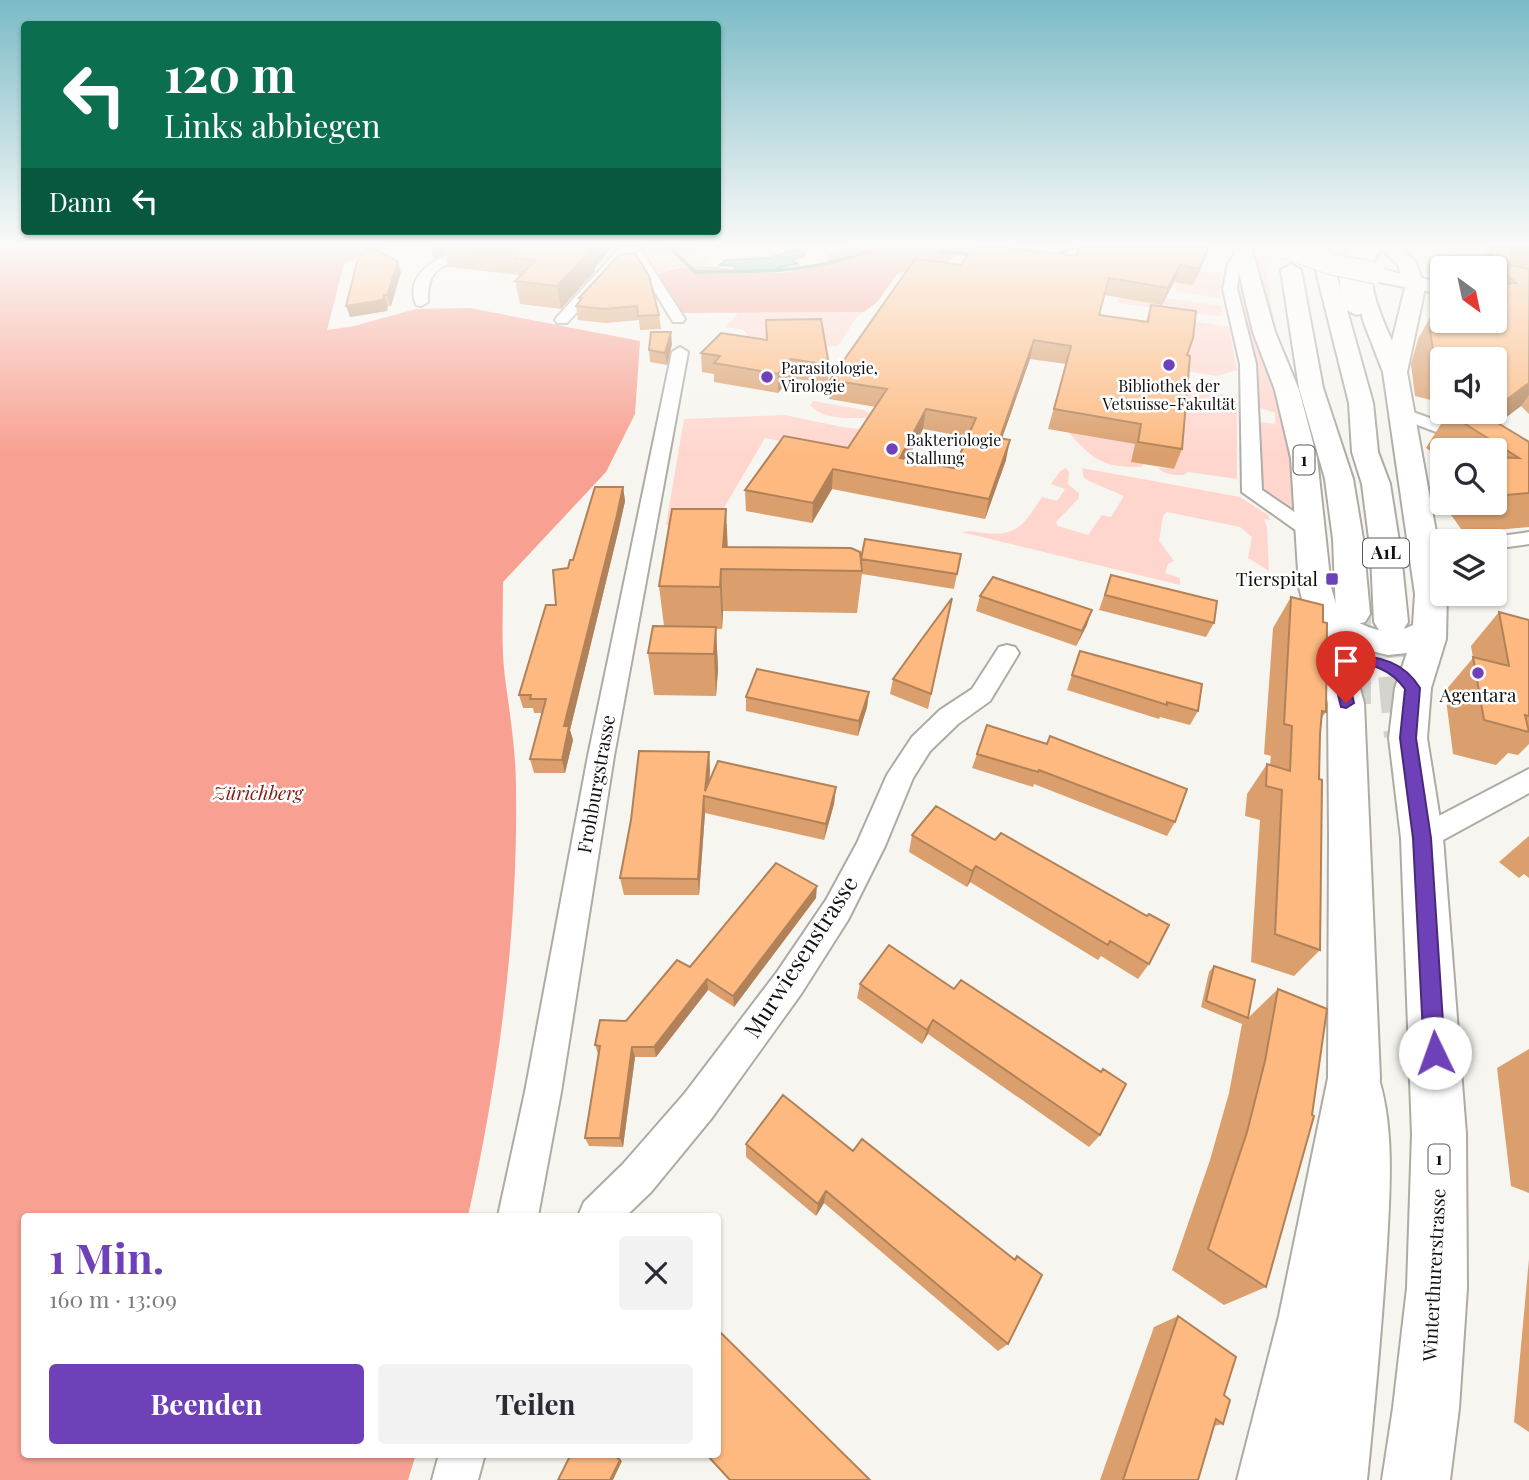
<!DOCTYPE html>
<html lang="de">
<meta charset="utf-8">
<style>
:root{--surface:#fff;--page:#f2f2f3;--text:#2b2b33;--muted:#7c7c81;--accent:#6f41b9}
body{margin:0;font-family:"Playfair Display",serif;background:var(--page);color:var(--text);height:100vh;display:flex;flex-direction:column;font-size:26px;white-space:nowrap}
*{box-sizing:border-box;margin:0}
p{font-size:23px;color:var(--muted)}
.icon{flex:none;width:38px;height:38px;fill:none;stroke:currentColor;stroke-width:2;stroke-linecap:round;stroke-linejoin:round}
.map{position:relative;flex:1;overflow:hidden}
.details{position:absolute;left:21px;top:1213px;width:700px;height:245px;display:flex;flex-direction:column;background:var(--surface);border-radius:7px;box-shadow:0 2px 5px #0004}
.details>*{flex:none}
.guide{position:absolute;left:21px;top:21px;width:700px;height:214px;border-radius:7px;box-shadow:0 2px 5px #0004;background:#0b6e4f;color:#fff;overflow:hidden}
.needle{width:46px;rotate:147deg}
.tools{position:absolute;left:1430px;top:256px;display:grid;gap:14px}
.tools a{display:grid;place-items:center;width:77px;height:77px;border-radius:7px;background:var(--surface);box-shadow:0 2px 5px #0004;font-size:35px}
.pin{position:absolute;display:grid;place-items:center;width:60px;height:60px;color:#fff;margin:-72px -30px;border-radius:50% 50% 50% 0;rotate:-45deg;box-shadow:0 0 7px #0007}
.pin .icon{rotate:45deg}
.me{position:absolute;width:77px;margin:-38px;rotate:357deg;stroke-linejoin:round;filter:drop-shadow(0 0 5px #0008)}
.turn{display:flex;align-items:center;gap:24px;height:147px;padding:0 28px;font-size:32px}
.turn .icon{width:91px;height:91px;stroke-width:2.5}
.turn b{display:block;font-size:49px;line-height:60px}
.then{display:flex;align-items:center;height:66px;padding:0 28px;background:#0003;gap:14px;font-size:26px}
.round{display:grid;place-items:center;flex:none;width:74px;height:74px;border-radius:7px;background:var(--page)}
.summary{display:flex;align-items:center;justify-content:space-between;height:119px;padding:0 28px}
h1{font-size:42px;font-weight:700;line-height:52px;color:var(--accent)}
.button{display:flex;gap:14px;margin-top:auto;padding:14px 28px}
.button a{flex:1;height:80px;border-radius:7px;background:var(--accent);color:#fff;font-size:28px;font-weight:700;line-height:80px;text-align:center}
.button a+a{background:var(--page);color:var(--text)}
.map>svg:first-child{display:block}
.green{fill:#ffd6ce}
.forest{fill:#f8a091}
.water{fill:#77c692;stroke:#59906b;stroke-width:2}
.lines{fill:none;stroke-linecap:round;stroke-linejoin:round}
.stream{stroke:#59906b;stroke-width:3.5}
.highway-tunnel{stroke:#d5d3ce;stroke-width:36;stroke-dasharray:36 18;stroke-linecap:butt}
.street-casing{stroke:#adaba4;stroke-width:4}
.secondary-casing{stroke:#adaba4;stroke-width:4}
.primary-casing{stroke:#adaba4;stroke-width:4}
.highway-casing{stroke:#adaba4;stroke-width:4}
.street{fill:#fff;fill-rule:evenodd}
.secondary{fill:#fff;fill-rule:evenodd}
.primary{fill:#fff;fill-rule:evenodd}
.highway{fill:#fff;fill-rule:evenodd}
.highway-bridge-casing{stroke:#adaba4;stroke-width:23;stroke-linecap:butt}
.highway-bridge{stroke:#fff;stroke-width:21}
.wall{fill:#da9f6d;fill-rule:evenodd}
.shaded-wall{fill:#b18259}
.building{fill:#fdb97f;stroke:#b18259;stroke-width:2;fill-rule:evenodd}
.route{fill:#6f41b9;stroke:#482a78;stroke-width:2}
.poi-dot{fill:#6f41b9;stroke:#fff;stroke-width:2.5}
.labels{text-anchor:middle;stroke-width:5;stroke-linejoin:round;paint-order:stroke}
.far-poi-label{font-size:16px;fill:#131210;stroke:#fff;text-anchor:start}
.shield{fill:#fff;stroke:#5a5958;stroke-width:2}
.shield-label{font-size:18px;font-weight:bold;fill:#131210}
.poi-label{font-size:19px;fill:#131210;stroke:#fff;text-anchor:end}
.street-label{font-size:19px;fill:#131210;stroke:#fff}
.park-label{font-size:19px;font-style:italic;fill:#801b11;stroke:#fff}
.near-street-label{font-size:23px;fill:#131210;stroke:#fff}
</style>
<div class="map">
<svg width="1529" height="1480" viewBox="0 0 1529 1480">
<rect width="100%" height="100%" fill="#f7f5ef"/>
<path class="green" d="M638,247H697L696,251L707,262L706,265L676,267L657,275Z
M1460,247H1487L1484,250L1503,262L1478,256L1474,261L1494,268H1467L1443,263Z
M1249,248L1262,249L1273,255L1266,271L1276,332H1271Z
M1183,269L1222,274L1220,298L1176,292L1175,283Z
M1237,272L1241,273L1289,433L1297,515L1260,490L1256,424L1260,422L1275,424V413L1255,406L1237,301Z
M1120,292L1216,305L1221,306L1224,315L1216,316L1117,303Z
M864,312L856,318L838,346L747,348V335L744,330L726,327L738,313Z
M1153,315L1229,327L1237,370L1217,376L1190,372V361Z
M1183,385L1220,390V394L1237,397V479L1188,472L1184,475C1175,475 1164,475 1158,468L1174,469Z
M813,401L864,410L871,414L867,418C848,418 823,420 810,405Z
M785,415L842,427L918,436L916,443L869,434L856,450L907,459L901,472L822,450L765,438L718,518L729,526L666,525L684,419Z
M1068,432L1135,444L1132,461L1144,464L1141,467C1102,468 1093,459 1068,432Z
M1066,468L1069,472L1068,484L1079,493V498L1056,522L1058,526L1088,535L1102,515L1111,517L1124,496L1089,481L1084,478L1082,468L1240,497L1268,515L1270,520L1264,519L1267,527L1269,571L1248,558L1252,537L1240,527L1167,512L1163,516L1159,541L1174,561L1168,564L1165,573L1180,578V585L961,532C970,530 976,532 984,533C1019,537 1025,522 1042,497L1057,501L1065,489L1051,484L1060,471Z"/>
<path class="forest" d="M0,247H385L344,264L327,330L354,326L416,309L470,308L640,341L635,414L606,472L503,582C503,614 501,647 505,678C510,715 516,751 516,789C518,932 499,1077 468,1216H24V1454H416L408,1480H0Z
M842,247H970L944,265L898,273L877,302L864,312L680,313L657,275C696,258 723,270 763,273C784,275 808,268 828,265V256Z"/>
<path class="water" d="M799,249L804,251V255L792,260L798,264L779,267L778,270L731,272L736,269L734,266L720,265L725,260L769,258Z"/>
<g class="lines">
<path class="stream" d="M670,247L695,272C758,272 820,273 879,247
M940,251L974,255
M1053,257L1073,247"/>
<path class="highway-tunnel" d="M1353,614V717
M1391,622L1402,736"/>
<defs>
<path id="street" d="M465,247H483C457,268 426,256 428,302L421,306L416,305C403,272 441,256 465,247Z
M623,247H639L685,319L683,322H673L631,253L567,323H557L555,320L557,317L616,252Z
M1243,247L1249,251L1240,264L1237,289L1256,364L1262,490L1318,528L1321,532L1318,536H1304L1242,492L1240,364L1223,289L1228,264L1239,248Z
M680,347L688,352L614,756L561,1092L538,1216H498L525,1092L588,756L672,352Z
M1402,408L1529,454V466L1494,453V450H1485L1396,417L1393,413L1396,409Z
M1529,532V544L1494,549V541H1485L1494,537Z
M1007,645L1015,647L1019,653L990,701L958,724L930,751L913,778L885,846L848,920L801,994L711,1119L651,1192L626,1216H578L584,1202L623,1164L685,1093L777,972L826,900L857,843L887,775L912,737L940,710L972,689L999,647Z
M1529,769V793L1432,846L1422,850L1412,846L1408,838L1412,830Z
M439,1454H485L478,1480H432Z"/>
<path id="secondary" d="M1375,270L1442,282V294L1368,280L1365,276L1368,272Z"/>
<path id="primary" d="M1233,247H1251L1275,332L1299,390L1317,458L1331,587L1338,611C1361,625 1386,640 1413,625L1415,594L1383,372L1364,323L1353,282V264L1364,247H1401L1416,263L1425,288L1407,372L1442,565V593L1447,594L1446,639L1431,688L1427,738L1443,838L1466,1134L1467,1288L1459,1408L1450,1480H1382L1393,1408L1407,1288L1412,1134L1401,838L1389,738L1395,688L1407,653L1388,655L1348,645L1364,703L1380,1078L1341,1316L1305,1480H1237L1279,1316L1328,1078L1329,835L1328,703L1299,587L1291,458L1275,390L1253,332ZM1382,249L1398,265L1405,288L1392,341C1381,315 1359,273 1382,249Z"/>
<path id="highway" d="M1310,247H1328L1341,291C1338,274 1339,261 1349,247H1368L1358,269L1366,309L1363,313L1356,315L1347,310L1373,403L1378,452L1390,484L1401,554L1408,622L1403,630L1391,633L1379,630L1374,622L1371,554L1362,484L1352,452L1349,403Z
M1291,264L1301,270L1323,388L1353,479L1363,539L1370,614L1365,622L1353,625L1341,622L1336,614L1333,539L1325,479L1299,388L1281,270Z
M1375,267L1421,279L1424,283L1421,287L1414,289L1368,277L1365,273L1368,269Z
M1354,1052L1372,1060C1396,1115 1390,1186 1387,1245C1382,1323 1375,1402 1367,1480H1299C1313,1377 1326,1274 1335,1170C1338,1132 1320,1097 1336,1060Z"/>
</defs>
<use href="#street" class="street-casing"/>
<use href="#secondary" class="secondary-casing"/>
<use href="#primary" class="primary-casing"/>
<use href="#highway" class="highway-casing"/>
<use href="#street" class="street"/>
<use href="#secondary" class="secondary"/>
<use href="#primary" class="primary"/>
<use href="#highway" class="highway"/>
<defs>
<path id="highway-bridge" d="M1283,247L1332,264L1375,273"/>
</defs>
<use href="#highway-bridge" class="highway-bridge-casing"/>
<use href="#highway-bridge" class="highway-bridge"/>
</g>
<path class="wall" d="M431,247H612L595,268V271L561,309L520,304L515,281L519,277L518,275L448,267L445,253L434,259Z
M1486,247H1529V414L1521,406L1498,423L1529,442V527L1464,533L1434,491L1442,479V502H1494V450H1442V459L1426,448L1449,411H1494V359H1442V403L1415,396L1411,364L1418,339L1436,307L1494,320V268H1478L1480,258Z
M619,255L659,315L661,329L640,330L639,320L606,323L578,320L576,306L579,302V298Z
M1076,256L1205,259L1193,285L1174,282L1162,305L1104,295L1099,315L1146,321L1151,305L1187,355L1182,449L1174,469L1131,462L1135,444L1048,429L1066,364L1030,359L1002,438L1006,460L985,519L832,489L812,523L746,511L745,490L848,448L876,407L829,399L830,380L961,265ZM923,429L967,437L954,468L907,459Z
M401,272L391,306H388L387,311L350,317Z
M766,320L829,365L828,384L790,378L778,393L714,382V374L702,372L701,353L766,340Z
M672,344L667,365L650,362L649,350Z
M623,487L625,501L619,528L570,730L573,740L565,773H534L530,759L542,713H534L533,708H523L519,695L556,605L568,568Z
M865,539L961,554L954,589L862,574L857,613L723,611L722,629H716L718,669L716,696L654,695L648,653L664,626L659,586L728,547L861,562Z
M1111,575L1214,623L1206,637L1099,610Z
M980,596L1087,625L1076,646L976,611Z
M1291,597L1323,622L1326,712L1321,719L1320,734L1319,779L1320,950L1294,976L1251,962L1260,820L1245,816L1247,794L1267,764L1270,765L1271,756L1264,754L1273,628Z
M952,598L928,709L890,694L893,679Z
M1499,612L1529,620V744L1518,755L1508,753L1496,765L1453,754L1445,691L1473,658L1471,646Z
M1080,651L1198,711L1190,725L1160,717L1159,719L1067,690Z
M869,692L867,707L858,736L746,711V697Z
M709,752L710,770L709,782L836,787L834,804L824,840L705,813L699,895H624L620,878Z
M977,754L1187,789L1175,822L1167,836L1034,784L1033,787L972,768Z
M912,835L995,840L1147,916L1149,964L1138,979L1101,956L1098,960L970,882L967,887L909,852Z
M1529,836V878L1524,874L1519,878L1499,862Z
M816,898L734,1007L708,990L656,1057H635L623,1147L589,1146L585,1138L598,1054L595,1045L690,967Z
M1214,966L1248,1018L1278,989L1266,1287L1224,1305L1172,1270L1210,1160L1229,1093L1242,1024L1201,1007L1209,972Z
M860,984L954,989L1101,1072L1100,1135L1089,1147L928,1034L922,1044L857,998Z
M1529,1049V1193L1511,1186L1497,1068Z
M746,1144L853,1151L1014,1259L1017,1256L1008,1344L998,1351L824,1203L816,1216L746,1157Z
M1529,1259V1432L1514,1422Z
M1178,1316L1224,1395L1223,1424L1214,1426L1198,1480H1100L1154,1327Z"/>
<path class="shaded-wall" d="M431,247H443L445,253L434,259Z
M591,247H612L595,268V271L561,309L557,286Z
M1210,247L1205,259L1193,285L1199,269Z
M398,262L401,272L391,306L387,295Z
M1180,265L1174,282L1162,305L1168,288Z
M384,295L388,306L387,311L350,317L346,306Z
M671,332L672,344L667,365L665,353Z
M1034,340L1030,359L995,458L1000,438Z
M791,359L790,378L778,393V374Z
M1529,383V395L1521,406L1483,435L1506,400Z
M926,409L923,429L898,478L900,458Z
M1010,440L1006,460L985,519L989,499Z
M833,469L832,489L812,523L813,503Z
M623,487L625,501L619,528L570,730L573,740L565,773L562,760L564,726Z
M726,509L728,551L723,547Z
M721,569L723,611L722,629L720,587Z
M1092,610L1087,625L1076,646L1082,631Z
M716,627L718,669L716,696L714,654Z
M869,692L867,707L858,736L859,721Z
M709,752L710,770L708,797L705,791Z
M836,787L834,804L824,840L826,824Z
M704,796L705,813L699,895L698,879Z
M976,866L970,882L967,887L972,871Z
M817,886L816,898L734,1007L733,996Z
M707,979L708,990L656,1057L654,1047Z
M933,1020L928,1034L922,1044L927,1030Z
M632,1047L635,1057L623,1147L620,1138Z
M826,1191L824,1203L816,1216L818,1204Z
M612,1454L622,1461L613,1480H610Z"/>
<path class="building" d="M466,247H591L589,249H592L557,286L515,281L536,260L515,258L519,253Z
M972,247H1002L1076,256L1079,247H1209L1199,269L1180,265L1168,288L1109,278L1099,315L1148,322L1151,305L1196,311L1193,338L1187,355L1190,356L1182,449L1138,442L1141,424L1054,409L1071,346L1034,340L1000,438L1010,440L989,499L833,469L813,503L745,490L784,436L848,448L887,389L830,380L915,259L961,265ZM926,409L976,418L954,468L900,458Z
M1493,247H1529V254L1510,250V265L1529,269V383L1506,400L1494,396V381L1499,378L1494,377V359H1442V364L1435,362L1430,331L1436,307L1442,303V320H1494V284L1516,283L1487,258L1492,253Z
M373,248L398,262L387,295H384L383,300L346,306L357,262L361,254Z
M635,253L649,276L659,315L638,316L637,306L604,309L576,306L582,298H579L619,255Z
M821,319L829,365L791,359L778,374L714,363L720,356L701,353L721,333L767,340L766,320Z
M651,332H671L665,353L649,350Z
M1449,411H1478L1529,442V493L1494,496V457L1519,458L1448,413Z
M595,487H623L617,515L564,726H569L562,760L530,759L546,699H530L531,695H519L546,605H556L553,570L568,568L570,560H573Z
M672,509H726L723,547L851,548L860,552L862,571L721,569L720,587L659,586Z
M865,539L961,554L957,574L861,559Z
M1111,575L1217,601L1214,623L1105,595Z
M993,577L1092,610L1082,631L980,596Z
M1291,597L1323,605V622L1327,623L1326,712L1322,711L1320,734L1319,779L1322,780L1320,950L1275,934L1282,790L1266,786L1267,764L1290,771L1292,726L1284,724Z
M952,598L931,694L893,679L919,643Z
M1499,612L1529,620V716L1525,715L1529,732L1484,720L1473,657L1509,666Z
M653,626L716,627L714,654L648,653Z
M1080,651L1202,684L1198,711L1167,702V705L1072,675Z
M757,669L869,692L859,721L746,697Z
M987,725L1047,744L1050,736L1187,789L1175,822L1039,770L1038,772L977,754Z
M639,751L709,752L705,791L718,761L836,787L826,824L704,796L698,879L620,878L631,820Z
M936,806L995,840L1001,833L1147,916L1149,914L1169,925L1149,964L1110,941L1108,945L976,866L972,871L912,835Z
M776,863L817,886L733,996L707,979L654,1047H632L620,1138H585L600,1046L595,1045L600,1020L626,1021L677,960L690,967Z
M889,945L954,989L961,980L1101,1072L1103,1069L1126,1084L1100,1135L933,1020L927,1030L860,984Z
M1214,966L1255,980L1248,1018L1206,1001Z
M1278,989L1327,1009L1312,1115L1314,1116L1266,1287L1208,1249L1247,1132L1265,1061Z
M783,1095L853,1151L862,1139L1015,1260L1017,1256L1042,1275L1008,1344L826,1191L818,1204L746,1144Z
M1178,1316L1236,1357L1224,1395L1230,1400L1223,1424L1216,1419L1198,1480H1123Z
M718,1330L870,1480H730L706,1454H718Z
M571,1454H612L620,1460L610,1480H558Z"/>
<linearGradient id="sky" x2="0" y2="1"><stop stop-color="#7bbbc6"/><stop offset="0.54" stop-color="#fbfaf8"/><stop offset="1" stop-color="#fbfaf8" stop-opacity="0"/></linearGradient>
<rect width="1529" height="454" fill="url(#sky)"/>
<path class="route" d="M1350,655C1380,656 1404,662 1420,688L1416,738L1431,838L1445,1053L1442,1061L1435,1064L1427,1061L1424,1053L1413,838L1400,738L1405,689C1393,672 1367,657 1346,668L1354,703L1346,708L1341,707L1331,666Z"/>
<g class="poi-dot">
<circle cx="1169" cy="365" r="7"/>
<circle cx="767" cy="377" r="7"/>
<circle cx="892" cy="449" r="7"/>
<rect x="1325" y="572" width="14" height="14" rx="3.5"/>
<circle cx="1478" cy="673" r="7"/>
</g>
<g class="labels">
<g class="far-poi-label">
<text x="781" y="374">Parasitologie,<tspan x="781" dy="18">Virologie</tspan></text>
<text x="1169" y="392" text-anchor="middle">Bibliothek der<tspan x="1169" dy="18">Vetsuisse-Fakultät</tspan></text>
<text x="906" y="446">Bakteriologie<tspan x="906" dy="18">Stallung</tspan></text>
</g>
<g class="shield">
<rect x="1293.5" y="445.5" width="21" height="29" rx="5"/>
<rect x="1363" y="538.5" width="46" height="29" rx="5"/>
<rect x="1428.5" y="1144.5" width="21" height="29" rx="5"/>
</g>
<g class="shield-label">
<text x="1304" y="466">1</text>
<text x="1386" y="559">A1L</text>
<text x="1439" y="1165">1</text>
</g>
<g class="poi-label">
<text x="1318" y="586">Tierspital</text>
<text x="1478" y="702" text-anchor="middle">Agentara</text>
</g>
<g class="street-label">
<text transform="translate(596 784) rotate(-80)" y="7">Frohburgstrasse</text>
<text transform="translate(1434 1275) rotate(-87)" y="7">Winterthurerstrasse</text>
</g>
<g class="park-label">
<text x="258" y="800">Zürichberg</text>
</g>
<g class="near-street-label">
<text transform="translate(801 957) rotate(-57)" y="8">Murwiesenstrasse</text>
</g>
</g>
</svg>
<div class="tools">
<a><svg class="needle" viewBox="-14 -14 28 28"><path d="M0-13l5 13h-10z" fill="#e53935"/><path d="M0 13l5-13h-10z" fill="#7c7c81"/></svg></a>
<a><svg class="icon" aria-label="sound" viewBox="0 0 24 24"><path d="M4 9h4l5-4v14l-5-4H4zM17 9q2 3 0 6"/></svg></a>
<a><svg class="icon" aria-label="search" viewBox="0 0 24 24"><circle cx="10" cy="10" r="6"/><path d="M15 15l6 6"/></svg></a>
<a><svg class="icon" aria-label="layers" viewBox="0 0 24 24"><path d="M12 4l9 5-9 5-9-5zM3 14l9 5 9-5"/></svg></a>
</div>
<div class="pin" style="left:1346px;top:703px;background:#d93025"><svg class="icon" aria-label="arrive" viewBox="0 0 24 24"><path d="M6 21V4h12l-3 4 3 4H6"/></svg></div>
<svg class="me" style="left:1435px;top:1053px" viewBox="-20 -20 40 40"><circle r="19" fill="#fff"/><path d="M0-13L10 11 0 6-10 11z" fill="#6f41b9"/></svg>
<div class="guide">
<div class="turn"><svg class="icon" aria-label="left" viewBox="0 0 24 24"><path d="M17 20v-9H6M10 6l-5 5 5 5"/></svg><div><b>120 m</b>Links abbiegen</div></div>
<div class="then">Dann<svg class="icon" aria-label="left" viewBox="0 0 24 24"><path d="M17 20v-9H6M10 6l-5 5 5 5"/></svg></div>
</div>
<section class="details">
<div class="summary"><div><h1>1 Min.</h1><p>160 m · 13:09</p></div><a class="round"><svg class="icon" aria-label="close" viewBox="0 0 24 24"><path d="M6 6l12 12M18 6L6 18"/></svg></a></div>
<div class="button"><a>Beenden</a><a>Teilen</a></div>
</section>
</div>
